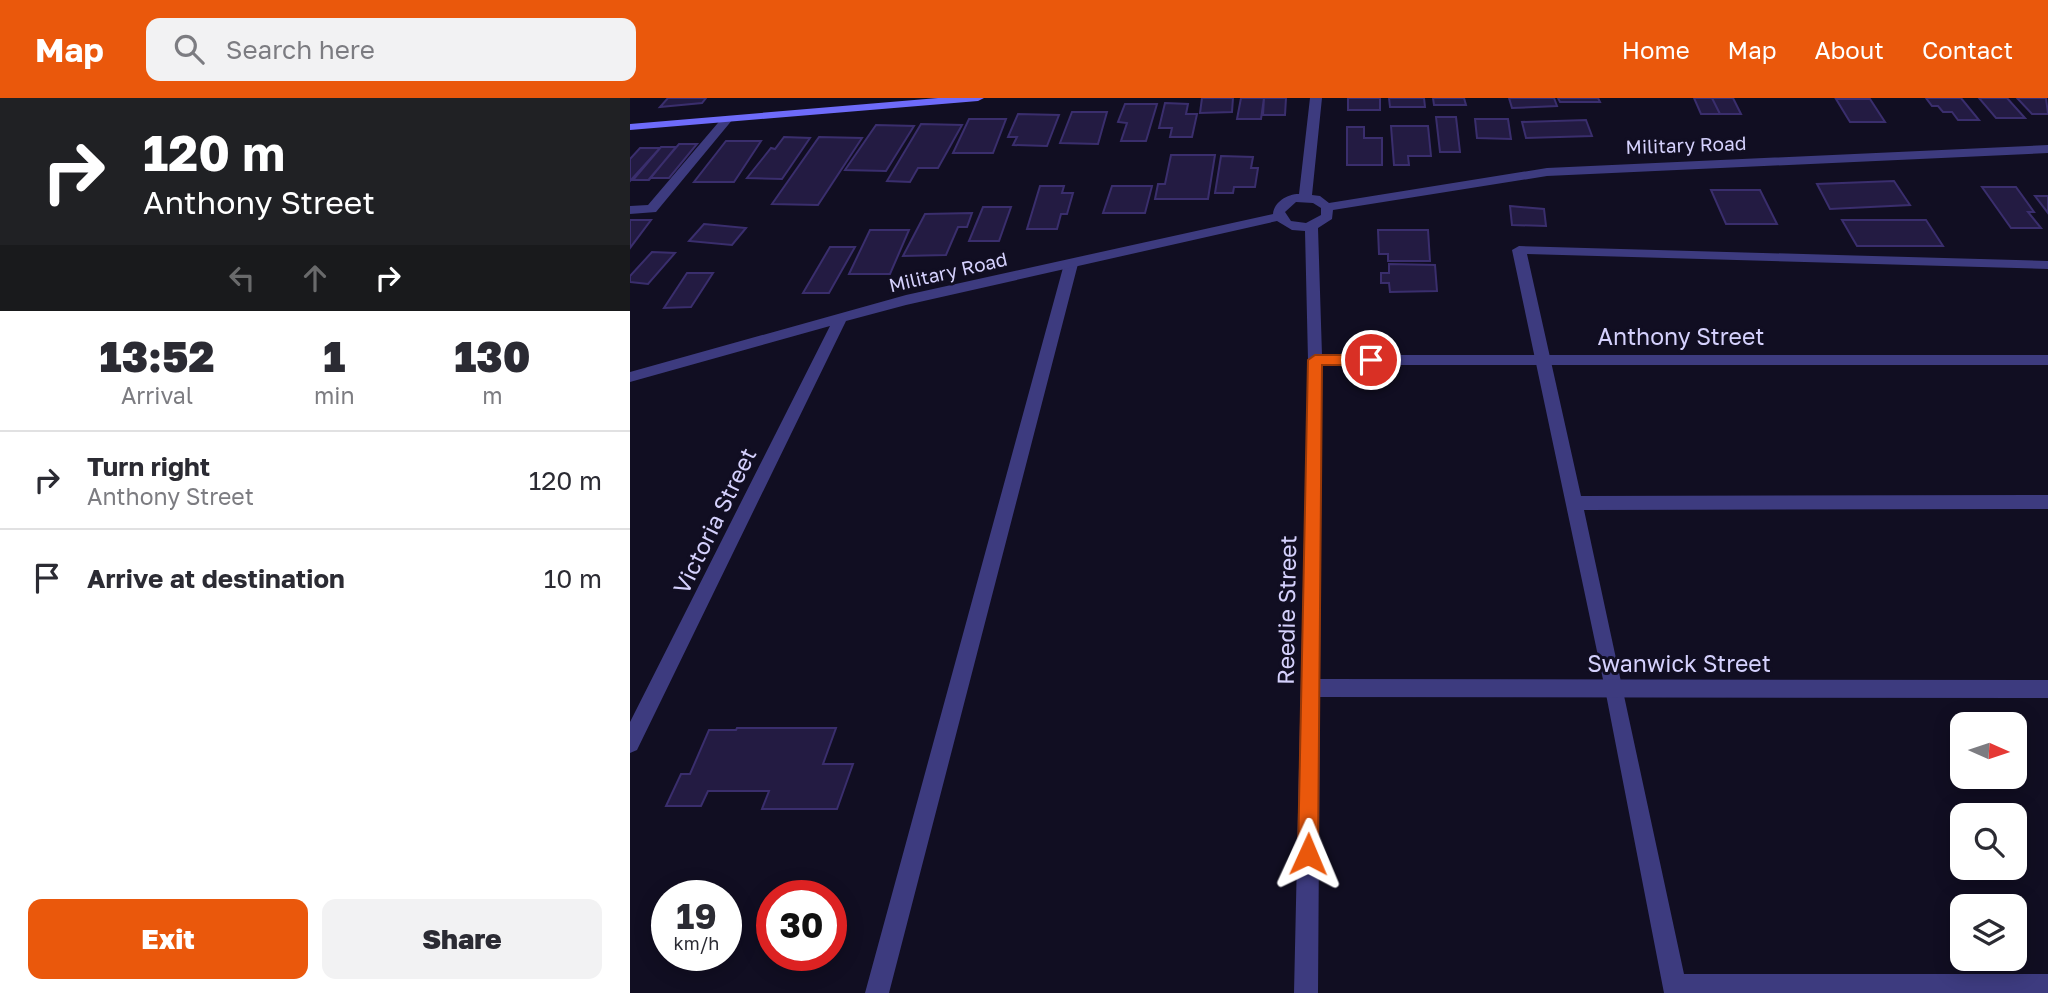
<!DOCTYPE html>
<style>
:root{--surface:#fff;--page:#f2f2f3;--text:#2b2b33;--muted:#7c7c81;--line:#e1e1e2;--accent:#ea580c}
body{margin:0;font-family:"Golos Text",sans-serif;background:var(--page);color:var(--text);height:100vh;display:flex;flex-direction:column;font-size:26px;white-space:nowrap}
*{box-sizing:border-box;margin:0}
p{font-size:23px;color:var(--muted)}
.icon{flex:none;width:38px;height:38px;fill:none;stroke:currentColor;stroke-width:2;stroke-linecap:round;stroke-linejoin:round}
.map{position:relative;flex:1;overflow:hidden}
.drawer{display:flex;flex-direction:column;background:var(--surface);width:630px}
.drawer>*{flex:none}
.banner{background:#202124;color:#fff;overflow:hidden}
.needle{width:46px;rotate:93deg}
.fabs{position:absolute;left:1320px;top:614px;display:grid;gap:14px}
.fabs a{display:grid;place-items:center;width:77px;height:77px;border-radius:14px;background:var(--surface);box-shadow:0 4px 18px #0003;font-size:35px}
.speed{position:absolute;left:21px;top:782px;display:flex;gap:14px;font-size:35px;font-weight:700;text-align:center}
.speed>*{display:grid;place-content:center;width:91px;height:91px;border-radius:50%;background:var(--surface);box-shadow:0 4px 18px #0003;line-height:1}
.speed small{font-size:18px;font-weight:400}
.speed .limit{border:10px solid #d22;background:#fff;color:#111}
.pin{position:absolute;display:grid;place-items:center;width:60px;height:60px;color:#fff;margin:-30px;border:4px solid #fff;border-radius:50%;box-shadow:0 2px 7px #0007}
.me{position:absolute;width:77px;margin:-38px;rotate:1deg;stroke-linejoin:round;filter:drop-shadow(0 0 5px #0008)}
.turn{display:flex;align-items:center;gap:24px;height:147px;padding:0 28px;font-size:32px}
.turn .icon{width:91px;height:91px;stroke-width:2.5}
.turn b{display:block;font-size:49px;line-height:60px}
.lanes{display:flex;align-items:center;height:66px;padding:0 28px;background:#0003;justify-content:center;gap:35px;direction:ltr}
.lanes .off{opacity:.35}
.eta{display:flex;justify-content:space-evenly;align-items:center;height:119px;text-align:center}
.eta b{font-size:42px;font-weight:800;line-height:49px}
.cta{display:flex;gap:14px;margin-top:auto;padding:14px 28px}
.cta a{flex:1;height:80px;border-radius:14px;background:var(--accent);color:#fff;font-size:28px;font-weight:800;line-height:80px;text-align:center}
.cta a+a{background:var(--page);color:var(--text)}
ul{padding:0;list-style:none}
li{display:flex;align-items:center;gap:21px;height:98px;padding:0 28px;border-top:2px solid var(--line)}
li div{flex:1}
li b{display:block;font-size:26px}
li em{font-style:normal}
header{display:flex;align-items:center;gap:42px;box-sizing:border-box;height:98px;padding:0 35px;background:var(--accent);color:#fff}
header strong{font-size:33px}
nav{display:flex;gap:38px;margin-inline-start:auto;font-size:24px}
.search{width:490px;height:63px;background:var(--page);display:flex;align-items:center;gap:18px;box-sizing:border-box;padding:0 24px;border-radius:14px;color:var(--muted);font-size:26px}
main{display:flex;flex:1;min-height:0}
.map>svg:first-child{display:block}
.building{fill:#231b42;stroke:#3a2e6d;stroke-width:2}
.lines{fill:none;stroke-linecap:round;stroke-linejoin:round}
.service{fill:#3d3b7f;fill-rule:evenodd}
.minor{fill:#3d3b7f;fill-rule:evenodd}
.secondary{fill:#6e6bfa;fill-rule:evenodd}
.route{fill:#ea580c;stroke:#983908;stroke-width:2}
.labels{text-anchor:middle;stroke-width:6;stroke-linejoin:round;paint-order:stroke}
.far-street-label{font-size:19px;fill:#d5d1fd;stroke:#110e22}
.street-label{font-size:23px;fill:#d5d1fd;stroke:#110e22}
</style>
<header>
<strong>Map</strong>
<div class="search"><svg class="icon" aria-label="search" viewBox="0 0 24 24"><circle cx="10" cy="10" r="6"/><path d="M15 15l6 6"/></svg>Search here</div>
<nav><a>Home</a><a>Map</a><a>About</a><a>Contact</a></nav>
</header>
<main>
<section class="drawer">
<div class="banner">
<div class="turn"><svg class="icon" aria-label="right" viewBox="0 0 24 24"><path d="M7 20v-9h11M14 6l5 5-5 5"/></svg><div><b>120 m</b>Anthony Street</div></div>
<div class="lanes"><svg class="icon off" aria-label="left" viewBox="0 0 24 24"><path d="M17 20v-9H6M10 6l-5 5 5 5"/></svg><svg class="icon off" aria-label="ahead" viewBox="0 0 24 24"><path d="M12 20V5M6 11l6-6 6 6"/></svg><svg class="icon" aria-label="right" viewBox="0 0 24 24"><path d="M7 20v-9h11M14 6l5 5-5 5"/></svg></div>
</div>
<div class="eta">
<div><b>13:52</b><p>Arrival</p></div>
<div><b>1</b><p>min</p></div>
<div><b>130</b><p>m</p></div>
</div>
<ul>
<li><svg class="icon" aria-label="right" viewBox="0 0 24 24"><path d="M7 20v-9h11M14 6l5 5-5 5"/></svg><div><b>Turn right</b><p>Anthony Street</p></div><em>120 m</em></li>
<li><svg class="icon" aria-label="arrive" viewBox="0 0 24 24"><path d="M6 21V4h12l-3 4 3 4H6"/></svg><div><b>Arrive at destination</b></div><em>10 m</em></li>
</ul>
<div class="cta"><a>Exit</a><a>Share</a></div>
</section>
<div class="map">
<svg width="1418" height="895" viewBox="0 0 1418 895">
<rect width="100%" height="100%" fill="#110e22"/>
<path class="building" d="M38,0H76L72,5L30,9Z
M572,0H603L602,14L570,15Z
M611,0H634L631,21H607Z
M634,0H656L655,17H633Z
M718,0H750V12H718Z
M759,0H794L795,9H760Z
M803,0H834L836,7H804Z
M879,0H924L927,8L882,10Z
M928,0H968L970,4H930Z
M1064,0H1082L1090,16H1071Z
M1082,0H1103L1111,16H1090Z
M1296,0H1331L1349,22H1328L1322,14H1313L1308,8H1302Z
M1349,0H1377L1395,20H1366Z
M1387,0H1416L1418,16H1402Z
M1206,1H1240L1255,24H1220Z
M535,5L558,6L556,16H567L562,39H540L542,30H529Z
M495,6H527L516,43H491L497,25L488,24Z
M442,14H477L468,46L430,45Z
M388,16L429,17L417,48L383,47L387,39H378Z
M806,19H826L830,54H810Z
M339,21H376L363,55H323Z
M845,21H878L881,41L847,40Z
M956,22L962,38L896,40L892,24Z
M291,26L332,27L308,70H288L280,84L257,83Z
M246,27L284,28L256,73L215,72Z
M761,28H798L801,58H778L779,67H764Z
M717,29H734V40H752V67H717Z
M154,39L180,40L152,81L117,80L141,50L145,51Z
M189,39L232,40L188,107L142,106Z
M96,43H131L104,84H64Z
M49,46H67L39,80H20Z
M31,49H46L19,82H3Z
M10,50H30L0,83V61Z
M541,57H585L578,101H525L528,86H535Z
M591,58L623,59L621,70H628L625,89H604L603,95H585Z
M1264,83L1280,107L1200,111L1187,86Z
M410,88H434L432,95H443L437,116H431L427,131H397Z
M482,88H522L515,115H473Z
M1352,89H1386L1404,114H1398L1411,130H1381Z
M1081,92H1130L1147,126H1096Z
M1405,98H1418V115Z
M880,108L914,111L916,128L882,127Z
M353,109H381L369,143H339Z
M342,115L337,129H328L316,157L273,158L295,116Z
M0,122H21L0,150Z
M1212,122H1296L1313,148H1227Z
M74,126L116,130L102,147L59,143Z
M240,132H279L260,176H219Z
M748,132H798L800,163H758V156H749Z
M200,149H225L199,195H173Z
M22,154L45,155L18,186L0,184V178Z
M759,166L805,167L807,193L760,194L759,185H751V175H759Z
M57,175H83L61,209L34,210Z
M107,630H206L193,666H223L207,711H132L139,693H78L71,708H36L51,676H60L79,632H106Z"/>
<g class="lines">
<path class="service" d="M93,19L103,21L26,114L0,116V108L18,107Z
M889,148L1418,163V171L897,156L951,398L1418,397V411L954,412L1054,876H1418V895H1034L975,591L882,152Z
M441,162L448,166L259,895H235L434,166Z"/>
<path class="minor" d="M680,0H692L682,97L690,98L699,105L917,70L1418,47V55L917,78L703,112L702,121L688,130L692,257H1418V267H692L690,581L1418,582V600L690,599L688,895H664L678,262L675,133L662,132L647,123L276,207L216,223L7,652L0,655V624L200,228L0,284V274L276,197L643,116C644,104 657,96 669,96ZM666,104L683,105L691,110V117L676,125L661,123L655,114Z"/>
<path class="secondary" d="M308,0H354L348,3L0,32V26Z"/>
</g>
<path class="route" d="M685,257H741L748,262L741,267H692L688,756L685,763L678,766L671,763L668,756L678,262Z"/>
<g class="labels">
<g class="far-street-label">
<text transform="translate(1056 47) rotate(-2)" y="7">Military Road</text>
<text transform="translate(318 174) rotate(-13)" y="7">Military Road</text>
</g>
<g class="street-label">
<text x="1051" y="247">Anthony Street</text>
<text transform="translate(85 423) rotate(-64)" y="8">Victoria Street</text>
<text transform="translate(657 512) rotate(-89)" y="8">Reedie Street</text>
<text x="1049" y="574">Swanwick Street</text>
</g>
</g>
</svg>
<div class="fabs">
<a><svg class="needle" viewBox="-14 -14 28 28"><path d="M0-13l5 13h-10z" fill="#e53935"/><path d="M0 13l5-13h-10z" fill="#7c7c81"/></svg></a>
<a><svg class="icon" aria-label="search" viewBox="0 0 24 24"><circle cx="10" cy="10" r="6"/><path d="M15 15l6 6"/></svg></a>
<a><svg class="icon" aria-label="layers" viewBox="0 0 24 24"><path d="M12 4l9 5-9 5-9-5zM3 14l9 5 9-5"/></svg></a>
</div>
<div class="speed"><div>19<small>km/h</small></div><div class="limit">30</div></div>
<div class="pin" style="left:741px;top:262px;background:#d93025"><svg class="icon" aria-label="arrive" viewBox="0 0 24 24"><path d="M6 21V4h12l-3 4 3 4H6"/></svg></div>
<svg class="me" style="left:678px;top:756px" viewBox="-20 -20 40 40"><path d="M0-17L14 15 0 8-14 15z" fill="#ea580c" stroke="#fff" stroke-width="4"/></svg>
</div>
</main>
